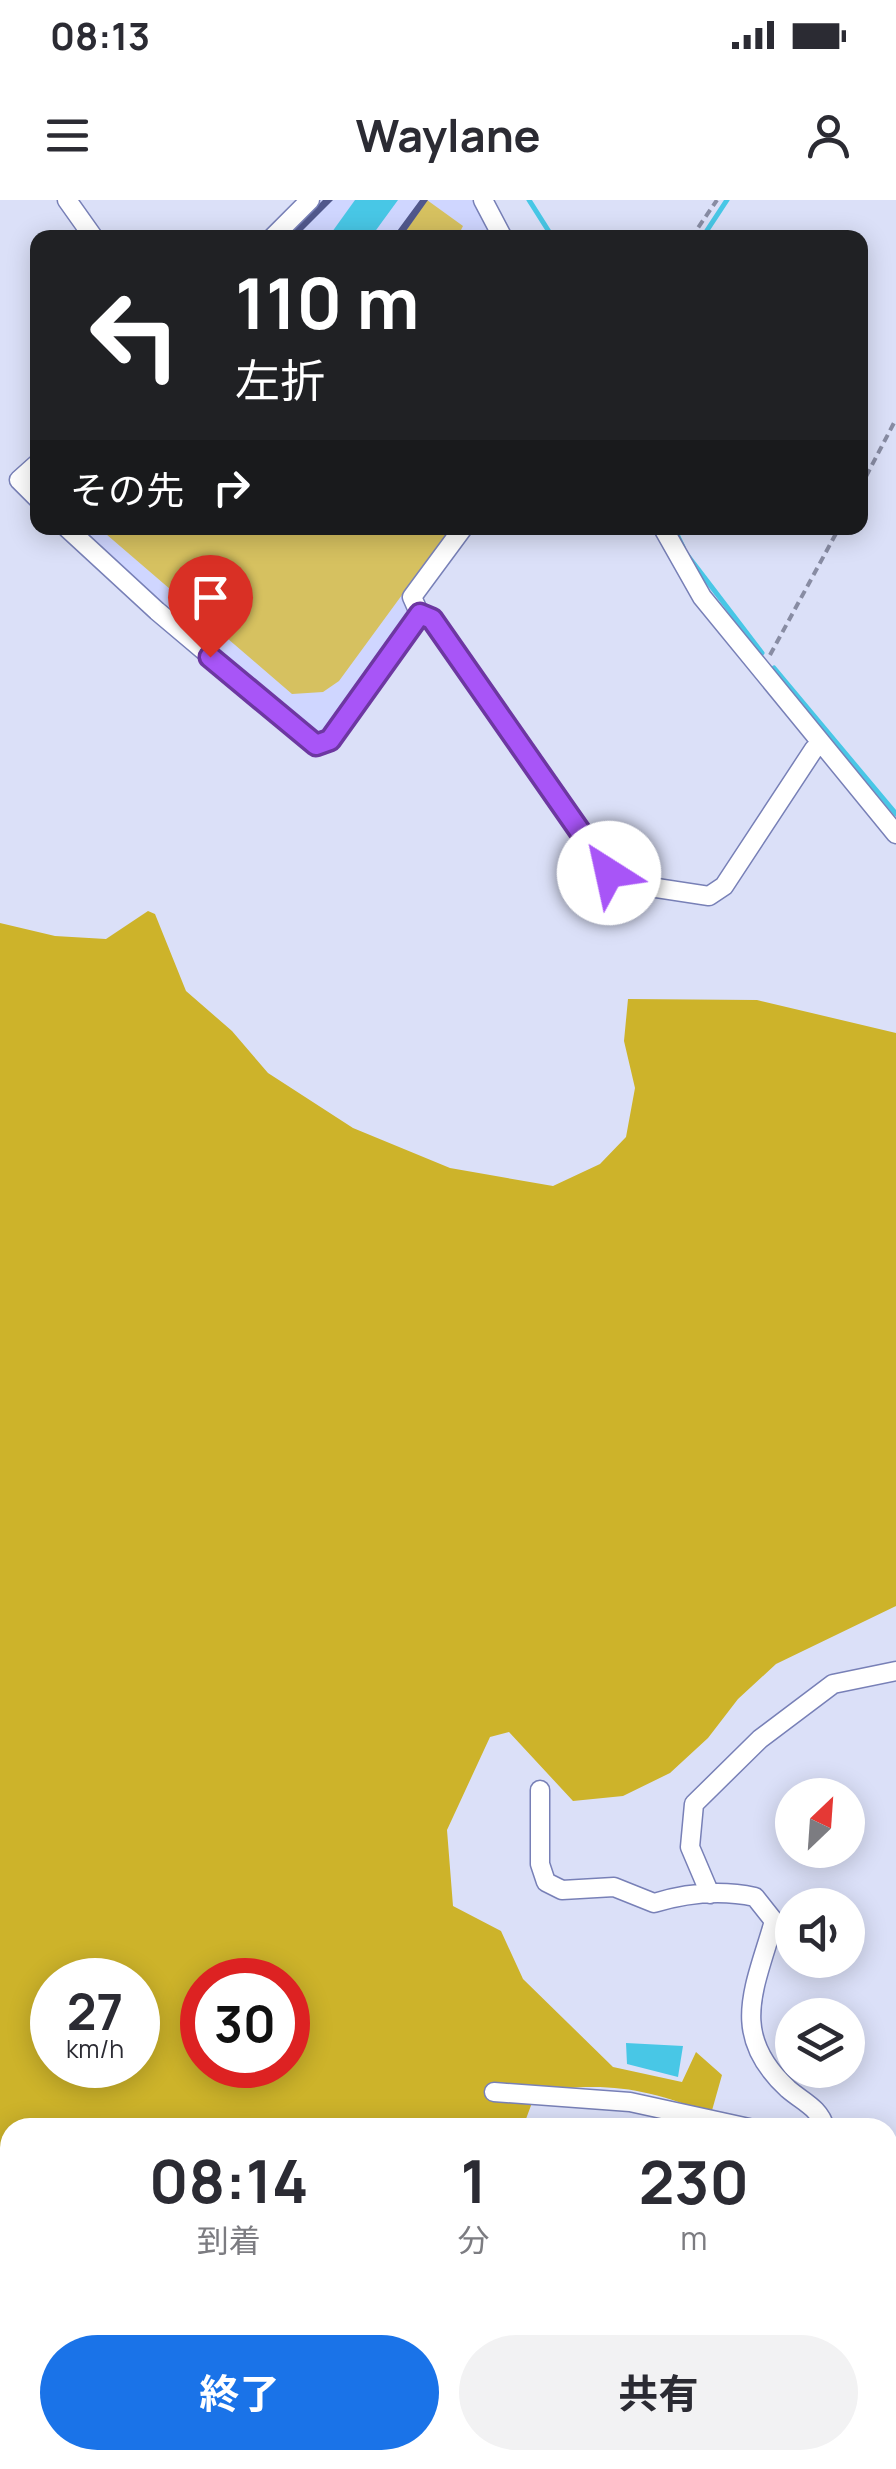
<!DOCTYPE html>
<html lang="ja">
<meta charset="utf-8">
<style>
:root{--surface:#fff;--page:#f2f2f3;--text:#2b2b33;--muted:#7c7c81;--accent:#1a73e8}
body{margin:0;font-family:Manrope,"Noto Sans JP",sans-serif;background:var(--page);color:var(--text);height:100vh;display:flex;flex-direction:column;font-size:38px;white-space:nowrap}
*{box-sizing:border-box;margin:0}
p{font-size:32px;color:var(--muted)}
.icon{flex:none;width:55px;height:55px;fill:none;stroke:currentColor;stroke-width:2;stroke-linecap:round;stroke-linejoin:round}
.map{position:relative;flex:1;overflow:hidden}
.details{position:absolute;left:0px;top:1918px;width:898px;height:352px;display:flex;flex-direction:column;background:var(--surface);border-radius:30px 30px 0 0;box-shadow:0 5px 25px #0003}
.details>*{flex:none}
.top-card{position:absolute;left:30px;top:30px;width:838px;height:305px;border-radius:20px;box-shadow:0 5px 25px #0003;background:#202124;color:#fff;overflow:hidden}
.needle{width:65px;rotate:25deg}
.buttons{position:absolute;left:775px;top:1578px;display:grid;gap:20px}
.buttons a{display:grid;place-items:center;width:90px;height:90px;border-radius:50%;background:var(--surface);box-shadow:0 5px 25px #0003;font-size:50px}
.speed{position:absolute;left:30px;top:1758px;display:flex;gap:20px;font-size:50px;font-weight:700;text-align:center}
.speed>*{display:grid;place-content:center;width:130px;height:130px;border-radius:50%;background:var(--surface);box-shadow:0 5px 25px #0003;line-height:1}
.speed small{font-size:25px;font-weight:400}
.speed .limit{border:15px solid #d22;background:#fff;color:#111}
.pin{position:absolute;display:grid;place-items:center;width:85px;height:85px;color:#fff;margin:-102px -42px;border-radius:50% 50% 50% 0;rotate:-45deg;box-shadow:0 0 10px #0007}
.pin .icon{rotate:45deg}
.me{position:absolute;width:110px;margin:-55px;rotate:325deg;stroke-linejoin:round;filter:drop-shadow(0 0 8px #0008)}
.turn{display:flex;align-items:center;gap:35px;height:210px;padding:0 40px;font-size:45px}
.turn .icon{width:130px;height:130px;stroke-width:2.5}
.turn b{display:block;font-size:70px;line-height:85px}
.then{display:flex;align-items:center;height:95px;padding:0 40px;background:#0003;gap:20px;font-size:38px}
.eta{display:flex;justify-content:space-evenly;align-items:center;height:170px;text-align:center}
.eta b{font-size:60px;font-weight:700;line-height:70px}
.button{display:flex;gap:20px;margin-top:auto;padding:20px 40px}
.button a{flex:1;height:115px;border-radius:60px;background:var(--accent);color:#fff;font-size:40px;font-weight:700;line-height:115px;text-align:center}
.button a+a{background:var(--page);color:var(--text)}
.status{display:flex;justify-content:space-between;align-items:center;height:70px;padding:0 50px;background:var(--surface);direction:ltr}
.status svg{height:28px;fill:currentColor}
header{display:flex;justify-content:space-between;align-items:center;height:130px;padding:0 40px;background:var(--surface);font-size:45px;font-weight:700}
.map>svg:first-child{display:block}
.built{fill:#cfd6ff}
.green{fill:#d6c160}
.forest{fill:#cdb32a;fill-rule:evenodd}
.water{fill:#48c7e6}
.lines{fill:none;stroke-linecap:round;stroke-linejoin:round}
.stream{stroke:#48c7e6;stroke-width:5}
.building{fill:#51588c}
.street-casing{stroke:#7880b7;stroke-width:21}
.path{stroke:#888ca3;stroke-width:4;stroke-dasharray:8 5;stroke-linecap:butt}
.street{stroke:#fff;stroke-width:18}
.route-casing{stroke:#6d37a1;stroke-width:25}
.route{stroke:#a855f7;stroke-width:18}
</style>
<div class="status"><b>08:13</b><svg viewBox="0 0 49 12"><path d="M0 12V9h3v3zM5 12V6h3v6zM10 12V3h3v9zM15 12V0h3v12zM26 1h20v11H26zM47 4h2v5h-2z"/></svg></div>
<header><svg class="icon" aria-label="menu" viewBox="0 0 24 24"><path d="M4 6h16M4 12h16M4 18h16"/></svg>Waylane<svg class="icon" aria-label="person" viewBox="0 0 24 24"><circle cx="12" cy="8" r="4"/><path d="M4 21q1-7 8-7t8 7"/></svg></header>
<div class="map">
<svg width="896" height="2269" viewBox="0 0 896 2269">
<rect width="100%" height="100%" fill="#dbe0f8"/>
<path class="built" d="M320,0H472L493,37L283,38Z
M75,328H457L406,398L408,427L326,537L318,538L189,431Z"/>
<path class="green" d="M427,0L463,26L461,30L471,37L401,38Z
M99,328H451L339,481L323,492L292,494Z"/>
<path class="forest" d="M148,711L155,714L186,791L232,831L268,873L353,928L450,968L553,986L600,964L626,937L635,888L624,841L628,799L757,800L896,833V1406L776,1464L738,1499L708,1538L670,1573L623,1596L573,1601L509,1532L490,1537L447,1630L453,1706L501,1731L523,1779L613,1867L682,1882L696,1852L722,1875L711,1914C647,1888 605,1881 536,1892L523,1927L10,1928V2059L0,2055V723L55,736L106,739ZM52,1780H138V1865H52ZM202,1780H288V1865H202Z"/>
<path class="water" d="M355,0H398L371,37H340L332,32Z
M626,1843L683,1846L678,1877L627,1864Z"/>
<g class="lines">
<path class="stream" d="M529,0L553,38
M702,38L727,0
M674,328L683,347
M688,356L762,453
M774,468L896,614"/>
</g>
<path class="building" d="M323,0H333L295,38L290,33Z
M420,0H428L401,38H392Z"/>
<g class="lines">
<defs>
<path id="street" d="M67,0L94,38
M483,0L503,38
M272,38L310,0
M38,263L19,280L38,299
M67,328L157,411L316,545L331,540L420,415
M463,328L412,397L420,415L431,419L609,673L650,687L709,696L724,686L814,549L821,545
M663,328L702,397L896,634
M540,1590V1664L546,1682L562,1690L614,1687L654,1703C687,1693 722,1690 755,1697L774,1721C755,1788 728,1834 788,1889C803,1902 820,1908 825,1928
M710,1694L690,1647L694,1604L760,1539L833,1484L896,1471
M494,1892L630,1902L749,1928
M888,2000L896,2004
M888,2030H896
M0,2185L10,2187
M291,2260L295,2269"/>
</defs>
<use href="#street" class="street-casing"/>
<path class="path" d="M691,38L717,0
M860,288L896,219
M770,455L839,328
M8,2134H10
M84,2269L86,2260"/>
<use href="#street" class="street"/>
</g>
<g class="lines">
<defs>
<path id="route" d="M210,457L316,545L330,540L420,414L432,419L609,673"/>
</defs>
<use href="#route" class="route-casing"/>
<use href="#route" class="route"/>
</g>
</svg>
<div class="buttons">
<a><svg class="needle" viewBox="-14 -14 28 28"><path d="M0-13l5 13h-10z" fill="#e53935"/><path d="M0 13l5-13h-10z" fill="#7c7c81"/></svg></a>
<a><svg class="icon" aria-label="sound" viewBox="0 0 24 24"><path d="M4 9h4l5-4v14l-5-4H4zM17 9q2 3 0 6"/></svg></a>
<a><svg class="icon" aria-label="layers" viewBox="0 0 24 24"><path d="M12 4l9 5-9 5-9-5zM3 14l9 5 9-5"/></svg></a>
</div>
<div class="speed"><div>27<small>km/h</small></div><div class="limit">30</div></div>
<div class="pin" style="left:210px;top:457px;background:#d93025"><svg class="icon" aria-label="arrive" viewBox="0 0 24 24"><path d="M6 21V4h12l-3 4 3 4H6"/></svg></div>
<svg class="me" style="left:609px;top:673px" viewBox="-20 -20 40 40"><circle r="19" fill="#fff"/><path d="M0-13L10 11 0 6-10 11z" fill="#a855f7"/></svg>
<div class="top-card">
<div class="turn"><svg class="icon" aria-label="left" viewBox="0 0 24 24"><path d="M17 20v-9H6M10 6l-5 5 5 5"/></svg><div><b>110 m</b>左折</div></div>
<div class="then">その先<svg class="icon" aria-label="right" viewBox="0 0 24 24"><path d="M7 20v-9h11M14 6l5 5-5 5"/></svg></div>
</div>
<section class="details">
<div class="eta">
<div><b>08:14</b><p>到着</p></div>
<div><b>1</b><p>分</p></div>
<div><b>230</b><p>m</p></div>
</div>
<div class="button"><a>終了</a><a>共有</a></div>
</section>
</div>
